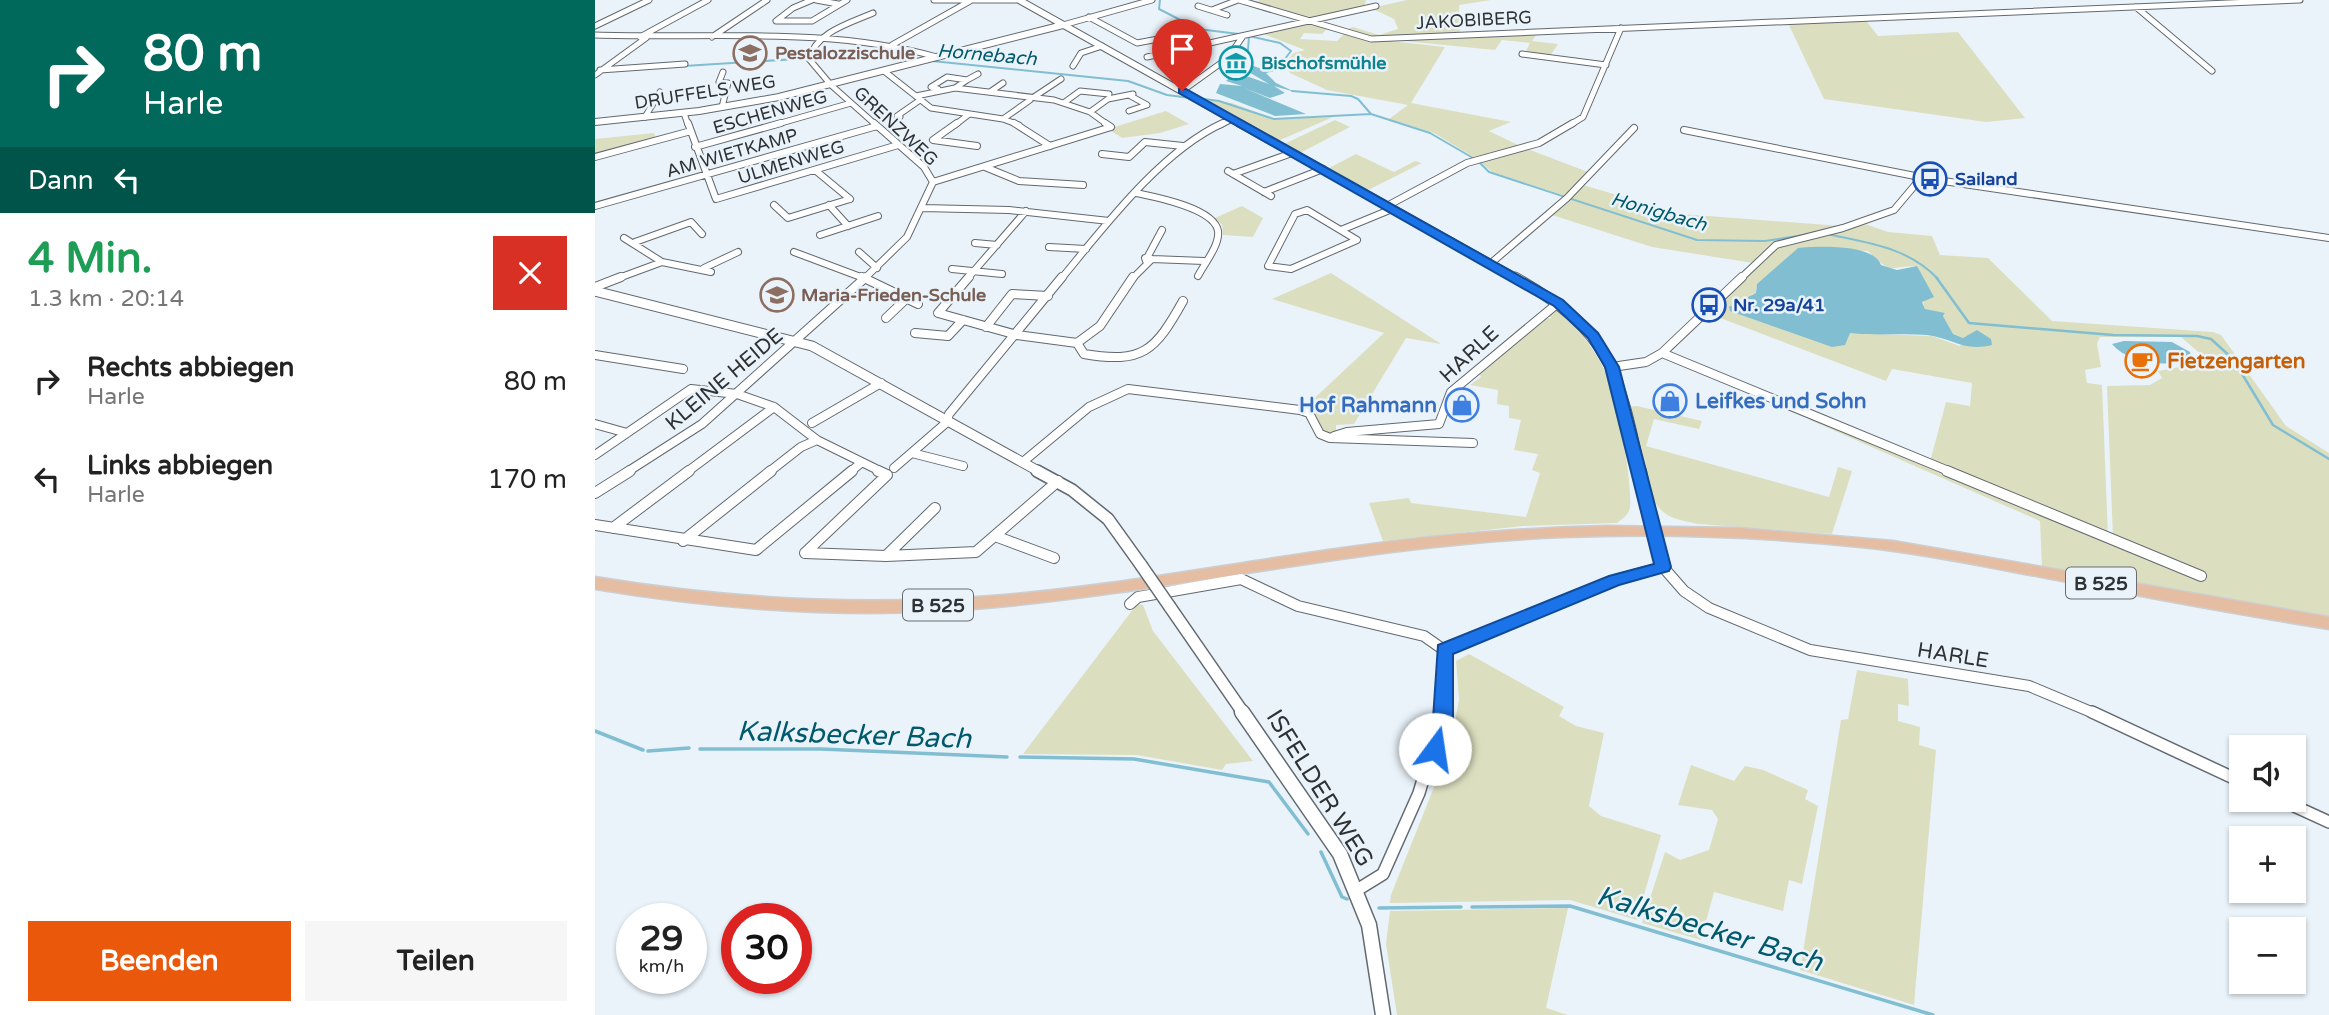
<!DOCTYPE html>
<html lang="de">
<meta charset="utf-8">
<style>
:root{--surface:#fff;--page:#f6f6f6;--text:#222;--muted:#767676;--accent:#ea580c}
body{margin:0;font-family:"Varela Round",sans-serif;background:var(--page);color:var(--text);height:100vh;display:flex;flex-direction:column;font-size:26px;white-space:nowrap}
*{box-sizing:border-box;margin:0}
p{font-size:23px;color:var(--muted)}
.icon{flex:none;width:38px;height:38px;fill:none;stroke:currentColor;stroke-width:2;stroke-linecap:round;stroke-linejoin:round}
.map{position:relative;flex:1;overflow:hidden}
.side{display:flex;flex-direction:column;background:var(--surface);width:595px}
.side>*{flex:none}
.guide{background:#00695c;color:#fff;overflow:hidden}
.tools{position:absolute;left:1634px;top:735px;display:grid;gap:14px}
.tools a{display:grid;place-items:center;width:77px;height:77px;border-radius:0px;background:var(--surface);box-shadow:0 2px 5px #0004;font-size:35px}
.speed{position:absolute;left:21px;top:903px;display:flex;gap:14px;font-size:35px;font-weight:700;text-align:center}
.speed>*{display:grid;place-content:center;width:91px;height:91px;border-radius:50%;background:var(--surface);box-shadow:0 2px 5px #0004;line-height:1}
.speed small{font-size:18px;font-weight:400}
.speed .limit{border:10px solid #d22;background:#fff;color:#111}
.pin{position:absolute;display:grid;place-items:center;width:60px;height:60px;color:#fff;margin:-72px -30px;border-radius:50% 50% 50% 0;rotate:-45deg;box-shadow:0 0 7px #0007}
.pin .icon{rotate:45deg}
.me{position:absolute;width:77px;margin:-38px;rotate:14deg;stroke-linejoin:round;filter:drop-shadow(0 0 5px #0008)}
.turn{display:flex;align-items:center;gap:24px;height:147px;padding:0 28px;font-size:32px}
.turn .icon{width:91px;height:91px;stroke-width:2.5}
.turn b{display:block;font-size:49px;line-height:60px}
.then{display:flex;align-items:center;height:66px;padding:0 28px;background:#0003;gap:14px;font-size:26px}
.round{display:grid;place-items:center;flex:none;width:74px;height:74px;border-radius:0px;background:var(--page)}
.headline{display:flex;align-items:center;justify-content:space-between;height:119px;padding:0 28px}
h1{font-size:42px;font-weight:700;line-height:52px;color:#1e9e55}
.primary-button{display:flex;gap:14px;margin-top:auto;padding:14px 28px}
.primary-button a{flex:1;height:80px;border-radius:0px;background:var(--accent);color:#fff;font-size:28px;font-weight:700;line-height:80px;text-align:center}
.primary-button a+a{background:var(--page);color:var(--text)}
ul{padding:0;list-style:none}
li{display:flex;align-items:center;gap:21px;height:98px;padding:0 28px}
li div{flex:1}
li b{display:block;font-size:26px}
li em{font-style:normal}
main{display:flex;flex:1;min-height:0}
.map>svg:first-child{display:block}
.green{fill:#dcdfbf;fill-rule:evenodd}
.water{fill:#82bed1}
.lines{fill:none;stroke-linecap:round;stroke-linejoin:round}
.stream-far2{stroke:#82bed1;stroke-width:2}
.stream-far1{stroke:#82bed1;stroke-width:2.5}
.stream{stroke:#82bed1;stroke-width:3.5}
.minor-far4-casing{stroke:#626970;stroke-width:7}
.minor-far3-casing{stroke:#626970;stroke-width:8}
.minor-far2-casing{stroke:#626970;stroke-width:10}
.minor-far1-casing{stroke:#626970;stroke-width:12}
.minor-casing{stroke:#626970;stroke-width:14}
.tertiary-far4-casing{stroke:#626970;stroke-width:8}
.tertiary-far3-casing{stroke:#626970;stroke-width:9}
.tertiary-far2-casing{stroke:#626970;stroke-width:11}
.tertiary-far1-casing{stroke:#626970;stroke-width:14}
.tertiary-casing{stroke:#626970;stroke-width:17}
.primary-casing{stroke:#cdcecf;stroke-width:3}
.minor-far4{stroke:#fff;stroke-width:5}
.minor-far3{stroke:#fff;stroke-width:6}
.minor-far2{stroke:#fff;stroke-width:8}
.minor-far1{stroke:#fff;stroke-width:10}
.minor{stroke:#fff;stroke-width:11}
.tertiary-far4{stroke:#fff;stroke-width:6}
.tertiary-far3{stroke:#fff;stroke-width:7}
.tertiary-far2{stroke:#fff;stroke-width:9}
.tertiary-far1{stroke:#fff;stroke-width:11}
.tertiary{stroke:#fff;stroke-width:14}
.primary{fill:#e5bda2;fill-rule:evenodd}
.tertiary-bridge-casing{stroke:#626970;stroke-width:14;stroke-linecap:butt}
.tertiary-bridge{stroke:#fff;stroke-width:11}
.route{fill:#1a73e8;stroke:#114b97;stroke-width:2}
.labels{text-anchor:middle;stroke-width:5;stroke-linejoin:round;paint-order:stroke}
.far-street-label{font-size:18px;fill:#2f3235;stroke:#eaf3fa}
.far-education-label{font-size:18px;font-weight:bold;fill:#785e54;stroke:#eaf3fa;text-anchor:start}
.far-culture-label{font-size:18px;font-weight:bold;fill:#0d838f;stroke:#eaf3fa;text-anchor:start}
.far-transit-label{font-size:18px;font-weight:bold;fill:#164399;stroke:#eaf3fa;text-anchor:start}
.far-water-label{font-size:19px;font-style:italic;fill:#00596c;stroke:#eaf3fa}
.shield{fill:#eaf3fa;stroke:#676c70;stroke-width:2}
.shield-label{font-size:19px;font-weight:bold;fill:#2f3235}
.street-label{font-size:21px;fill:#2f3235;stroke:#eaf3fa}
.food-label{font-size:21px;font-weight:bold;fill:#c56008;stroke:#eaf3fa;text-anchor:start}
.shop-label{font-size:21px;font-weight:bold;fill:#366cbe;stroke:#eaf3fa;text-anchor:start}
.near-street-label{font-size:24px;fill:#2f3235;stroke:#eaf3fa}
.near-water-label{font-size:28px;font-style:italic;fill:#00596c;stroke:#eaf3fa}
</style>
<main>
<section class="side">
<div class="guide">
<div class="turn"><svg class="icon" aria-label="right" viewBox="0 0 24 24"><path d="M7 20v-9h11M14 6l5 5-5 5"/></svg><div><b>80 m</b>Harle</div></div>
<div class="then">Dann<svg class="icon" aria-label="left" viewBox="0 0 24 24"><path d="M17 20v-9H6M10 6l-5 5 5 5"/></svg></div>
</div>
<div class="headline"><div><h1>4 Min.</h1><p>1.3 km · 20:14</p></div><a class="round" style="background:#d93025;color:#fff"><svg class="icon" aria-label="close" viewBox="0 0 24 24"><path d="M6 6l12 12M18 6L6 18"/></svg></a></div>
<ul>
<li><svg class="icon" aria-label="right" viewBox="0 0 24 24"><path d="M7 20v-9h11M14 6l5 5-5 5"/></svg><div><b>Rechts abbiegen</b><p>Harle</p></div><em>80 m</em></li>
<li><svg class="icon" aria-label="left" viewBox="0 0 24 24"><path d="M17 20v-9H6M10 6l-5 5 5 5"/></svg><div><b>Links abbiegen</b><p>Harle</p></div><em>170 m</em></li>
</ul>
<div class="primary-button"><a>Beenden</a><a>Teilen</a></div>
</section>
<div class="map">
<svg width="1734" height="1015" viewBox="0 0 1734 1015">
<rect width="100%" height="100%" fill="#eaf3fa"/>
<path class="green" d="M666,0H771L769,8L719,19L659,2Z
M812,0H896L864,5L865,34L777,38L750,30L758,27L784,35L803,29L799,19L776,8Z
M1269,18L1283,36L1363,32L1430,118L1391,122L1229,99L1192,21Z
M716,21L739,30L732,29L727,34L709,33L705,39L742,41L751,32L776,39L850,47L816,103L916,122L894,131L925,146L882,159L839,133L794,119L813,105L732,90L695,73L688,64L699,53L710,50L666,33Z
M943,32L937,41L963,44L955,56L930,53L935,43L907,40L900,50L789,39Z
M606,99L637,103L679,119L738,117L683,141Z
M571,111L594,124L565,133L527,138L513,129Z
M740,120L755,127L705,153L689,144Z
M59,133L61,138L0,157V139Z
M930,148L993,172L971,196L897,172L884,161Z
M761,154L799,172L820,161L827,163L773,190L734,168Z
M988,185L1087,214L1246,226L1179,244L1158,263L1057,247L957,215Z
M647,206L668,218L658,237L628,235L627,225L620,218Z
M1270,224L1293,232L1337,236L1345,255L1393,258L1457,321L1618,332L1626,335L1691,426L1734,453V618L1447,567L1445,521L1215,420L1217,417L1610,580L1611,575L1518,538L1512,386L1555,385L1567,378L1563,371L1606,363L1609,357L1586,337H1505L1502,344L1506,367L1490,370L1492,383L1507,385L1513,536L1335,462L1351,402L1375,406L1377,383L1297,369L1291,381L1112,313L1182,246ZM1203,248L1273,251C1299,275 1290,267 1322,266C1331,283 1325,295 1330,309L1350,314L1348,316L1357,334L1369,338L1365,346L1337,336L1255,333L1155,295L1161,293V287Z
M736,273L846,344L811,338L759,424L741,425V433L735,436L728,433L709,408L789,333L677,299Z
M959,307C978,324 995,342 1007,365C1020,390 1038,479 1035,507C1034,515 1028,518 1022,523L928,526L788,541L774,503L814,498L816,503L931,517L945,473L937,470L943,454L919,450L926,420L914,418V406L902,404L903,390L875,385L886,377L883,371L949,319L957,318L950,315Z
M1042,406L1107,421L1104,429L1059,419L1051,446L1234,497L1243,467L1257,471L1237,534L1103,524C1091,521 1077,520 1067,511C1046,491 1040,435 1033,407Z
M542,604L548,605L558,631L658,761L631,764L627,770L542,755L428,754Z
M874,654L969,707L964,716L981,726L1009,733L994,806L1006,816L1066,835L1042,920L975,900L795,903L796,895L857,742L864,699L861,661Z
M1262,670L1313,679L1314,706L1303,704V721L1325,727L1324,745L1341,750L1319,1005L1205,970L1246,720L1253,719Z
M1096,765L1139,781L1150,766L1168,770L1213,790L1210,799L1223,806L1207,884L1194,880L1188,911L1119,892L1106,940L1047,923L1070,852L1085,860L1114,850L1123,819L1117,810L1083,805Z
M973,908L951,1008L973,1015H802L791,944L795,911Z"/>
<path class="water" d="M650,63L667,69L681,83L700,92L679,86L690,93L675,98L649,88L711,114L680,116L621,93L625,84L647,86L631,81L640,72L674,84L647,68V64Z
M1203,248C1223,246 1280,244 1286,265L1302,270L1322,266L1339,297L1327,302L1330,309L1350,313L1348,316L1358,334L1368,338L1382,330L1396,339L1397,345C1368,352 1357,338 1332,335C1306,333 1282,336 1255,333L1250,345L1237,347L1135,311L1134,307L1161,293L1162,284Z
M1529,341L1577,342L1595,352L1596,359C1572,368 1534,364 1517,344Z"/>
<g class="lines">
<path class="stream-far2" d="M565,0L564,9L603,29L644,34
M654,36L685,43L696,51L686,64L687,68L667,73
M337,61L533,81L572,95L595,98
M648,65L644,58L653,50L654,36
M89,66L233,57L319,60
M697,91L756,96L763,99L776,114L835,133L878,158
M602,98L624,101L679,119L776,114
M884,162L894,172L1102,240L1170,241L1222,233
M1232,234C1273,243 1313,247 1343,279"/>
<path class="stream-far1" d="M1341,277L1374,323L1518,335L1602,336L1616,339L1638,359L1678,425L1734,459"/>
<path class="stream" d="M0,731L48,750
M105,749H226L412,757
M53,751L94,748
M425,757L539,759L674,782L713,834
M726,852L747,897L752,899
M877,907L975,906L1338,1015
M784,908L866,907"/>
<defs>
<path id="minor-far4" d="M217,0L198,8L181,21H217L252,0
M221,0L243,4
M339,0H421
M644,0L776,39L1705,0
M603,6L632,15
M1541,7L1617,71
M617,10L643,0
M278,13C255,23 221,32 214,59L236,85L281,125
M494,17L542,43L574,37
M468,25L557,0
M0,26L54,0
M0,35C115,39 230,26 342,57
M45,37L113,0
M117,37L172,0
M297,45L375,1
M927,54L1011,65
M560,55L587,69
M552,57L781,6
M478,66L486,53L507,46
M5,70L90,64
M289,71L336,108L408,119L424,125
M0,75L51,38
M372,80L383,74
M343,89L336,87L352,77L372,80L360,88
M587,91L633,58L648,36
M395,92L408,83
M534,95L552,105L534,111
M321,96L360,88L459,100L495,112L513,125
M439,97L466,79
M470,102L485,91L514,94
M127,107L133,83L124,82L128,72
M495,112L513,99L538,94
M89,113L93,125
M50,117L65,92
M305,117L302,116L325,100
M408,119L435,100
M179,125L256,103
M360,125L373,115
M625,125L637,119
M975,125L988,117L1026,28"/>
<path id="minor-far3" d="M93,123L121,199L303,145
M279,123L329,167L338,182
M362,123L338,140L382,146
M419,123L455,146
M510,123L516,127
M1089,130L1335,179L1734,238
M100,147L186,123
M507,154L534,157L550,142L588,146
M0,157L96,131
M390,167L424,181L488,185
M220,170L255,199
M633,171L676,196
M638,174L697,153
M338,182L516,127
M669,192L728,169
M541,193C560,197 619,208 623,231C625,245 609,264 603,276
M179,205L193,218L255,199
M234,205L253,226
M0,206L282,126
M792,206L872,163L944,143L978,123
M327,208L414,210L514,221
M712,210L762,240L696,269L673,266L700,214Z
M746,230L797,209
M225,235L283,216
M29,238L67,262L116,272
M40,242L96,222L107,234
M380,243L402,245
M454,247L491,249
M199,252L271,279
M264,252L282,268
M552,258L567,230
M557,259L609,261
M895,264L972,198L1039,128
M109,268L143,252
M357,269L407,274
M21,279L67,262
M269,279L312,237L338,182
M372,279L431,211
M466,279C509,227 566,151 628,123
M537,279L557,259L550,258L551,261
M1145,279L1181,245L1248,228L1299,210L1326,178"/>
<path id="minor-far2" d="M267,277L323,304
M374,277L343,313L422,335L482,343L489,354C548,364 560,351 588,301
M0,287L26,277
M291,318L312,298
M391,327L417,294L453,296
M320,333L353,336L368,320
M482,343L505,326L538,277
M1067,353L1356,472
M0,355L88,369
M1017,367L1051,362L1067,353L1147,277
M217,423L286,383
M0,424L32,433
M739,436L752,432L844,424L856,392L963,303
M317,453L368,466
M0,455L96,389L142,394L179,407L222,440L287,472
M429,461L494,407L533,389L705,410L714,413L725,434L735,438L878,443
M299,468L351,423L354,414L467,277
M32,472L107,424L271,277
M92,472L179,407
M174,472L206,447L222,440
M255,472L266,463"/>
<path id="minor-far1" d="M1352,471L1606,576
M0,493L35,471
M0,525L161,550L257,471
M18,528L94,471
M1057,530L1068,567L1089,591L1114,608L1215,650L1434,686L1501,714
M400,536L459,558
M88,541L176,471
M210,553L292,475L283,471
M210,553L291,556L381,552L463,481
M291,556L340,508
M535,604L543,597L646,579L703,606L829,636L849,650
M848,714L849,650L1020,580L1068,567"/>
<path id="minor" d="M1497,712L1647,782
M1686,800L1734,822
M762,890L788,874L824,793L848,712"/>
<path id="tertiary-far4" d="M424,0L647,125
M0,122L104,111L184,97L468,25"/>
<path id="tertiary-far3" d="M644,123L923,279"/>
<path id="tertiary-far2" d="M920,277C1012,329 1026,373 1045,472
M0,291L217,346L445,472"/>
<path id="tertiary-far1" d="M442,471L477,490L513,519L546,565
M1045,471L1057,530
M575,607L649,714"/>
<path id="tertiary" d="M647,712L745,854L774,925L788,1015"/>
<path id="primary" d="M1012,526L1144,528L1298,541L1734,617V629C1642,614 1549,597 1457,579C1397,568 1337,555 1276,548C1174,537 1071,533 969,537C778,544 592,589 402,607C268,620 133,611 0,589V577C132,599 263,606 396,596C514,587 631,564 748,548C836,535 924,528 1012,526Z"/>
</defs>
<use href="#minor-far4" class="minor-far4-casing"/>
<use href="#minor-far3" class="minor-far3-casing"/>
<use href="#minor-far2" class="minor-far2-casing"/>
<use href="#minor-far1" class="minor-far1-casing"/>
<use href="#minor" class="minor-casing"/>
<use href="#tertiary-far4" class="tertiary-far4-casing"/>
<use href="#tertiary-far3" class="tertiary-far3-casing"/>
<use href="#tertiary-far2" class="tertiary-far2-casing"/>
<use href="#tertiary-far1" class="tertiary-far1-casing"/>
<use href="#tertiary" class="tertiary-casing"/>
<use href="#primary" class="primary-casing"/>
<use href="#minor-far4" class="minor-far4"/>
<use href="#minor-far3" class="minor-far3"/>
<use href="#minor-far2" class="minor-far2"/>
<use href="#minor-far1" class="minor-far1"/>
<use href="#minor" class="minor"/>
<use href="#tertiary-far4" class="tertiary-far4"/>
<use href="#tertiary-far3" class="tertiary-far3"/>
<use href="#tertiary-far2" class="tertiary-far2"/>
<use href="#tertiary-far1" class="tertiary-far1"/>
<use href="#tertiary" class="tertiary"/>
<use href="#primary" class="primary"/>
<defs>
<path id="tertiary-bridge" d="M546,565L575,607"/>
</defs>
<use href="#tertiary-bridge" class="tertiary-bridge-casing"/>
<use href="#tertiary-bridge" class="tertiary-bridge"/>
</g>
<path class="route" d="M584,89H591L968,300L1003,333L1024,367L1076,567L1074,571L1024,585L858,654V719L847,755H833L830,749L838,719L843,645L1014,576L1059,564L1010,367L993,338L959,306L584,93Z"/>
<defs>
<symbol id="school-ring" viewBox="-11 -11 22 22"><circle r="9.5" fill="#eaf3fa" stroke="#8d6e63" stroke-width="1.5"/><path d="M0-5L7-2L0 1L-7-2ZM-4 1L0 2.5L4 1V4Q0 6-4 4Z" fill="#8d6e63"/></symbol>
<symbol id="museum-ring" viewBox="-11 -11 22 22"><circle r="9.5" fill="#eaf3fa" stroke="#0f9aa8" stroke-width="1.5"/><path d="M0-6L6-3V-2H-6V-3ZM-5-1h2V3h-2ZM-1-1h2V3h-2ZM3-1h2V3H3ZM-6 4H6V6H-6Z" fill="#0f9aa8"/></symbol>
<symbol id="bus-ring" viewBox="-11 -11 22 22"><circle r="9.5" fill="#eaf3fa" stroke="#1a4fb4" stroke-width="1.5"/><path d="M-5-6H5V4H4V6H2V4H-2V6H-4V4H-5ZM-3.5-4V0h7V-4ZM-3.5 1.2v1.5H-2V1.2ZM2 1.2v1.5H3.5V1.2Z" fill="#1a4fb4"/></symbol>
<symbol id="cafe-ring" viewBox="-11 -11 22 22"><circle r="9.5" fill="#eaf3fa" stroke="#e8710a" stroke-width="1.5"/><path d="M-5.5-4.5H6V0H3Q3 3.5 0 3.5H-2.5Q-5.5 3.5-5.5 0ZM3-3.2v2h1.7v-2ZM-6 4.5H4V6H-6Z" fill="#e8710a"/></symbol>
<symbol id="shop-ring" viewBox="-11 -11 22 22"><circle r="9.5" fill="#eaf3fa" stroke="#3f7fe0" stroke-width="1.5"/><path d="M-5-2.5h2.3a2.7 3.5 0 0 1 5.4 0H5L5.5 6h-11ZM-1.5-2.5h3a1.5 2.3 0 0 0-3 0Z" fill="#3f7fe0"/></symbol>
</defs>
<g fill-rule="evenodd">
<use href="#school-ring" x="136" y="34" width="38" height="38"/>
<use href="#museum-ring" x="622" y="44" width="38" height="38"/>
<use href="#bus-ring" x="1316" y="160" width="38" height="38"/>
<use href="#school-ring" x="163" y="276" width="38" height="38"/>
<use href="#bus-ring" x="1095" y="286" width="38" height="38"/>
<use href="#cafe-ring" x="1528" y="342" width="38" height="38"/>
<use href="#shop-ring" x="1056" y="382" width="38" height="38"/>
<use href="#shop-ring" x="848" y="386" width="38" height="38"/>
</g>
<g class="labels">
<g class="far-street-label">
<text transform="translate(879 20) rotate(-3)" y="6">JAKOBIBERG</text>
<text transform="translate(110 92) rotate(-9)" y="6">DRUFFELS WEG</text>
<text transform="translate(175 112) rotate(-16)" y="6">ESCHENWEG</text>
<text transform="translate(301 126) rotate(43)" y="6">GRENZWEG</text>
<text transform="translate(137 153) rotate(-16)" y="6">AM WIETKAMP</text>
<text transform="translate(196 162) rotate(-17)" y="6">ULMENWEG</text>
</g>
<g class="far-education-label">
<text x="180" y="59">Pestalozzischule</text>
<text x="206" y="301">Maria-Frieden-Schule</text>
</g>
<g class="far-culture-label">
<text x="666" y="69">Bischofsmühle</text>
</g>
<g class="far-transit-label">
<text x="1360" y="185">Sailand</text>
<text x="1138" y="311">Nr. 29a/41</text>
</g>
<g class="far-water-label">
<text transform="translate(392 54) rotate(5)" y="7">Hornebach</text>
<text transform="translate(1064 211) rotate(16)" y="7">Honigbach</text>
</g>
<g class="shield">
<rect x="1471" y="567.5" width="70" height="31" rx="5"/>
<rect x="308" y="589.5" width="70" height="31" rx="5"/>
</g>
<g class="shield-label">
<text x="1506" y="590">B 525</text>
<text x="343" y="612">B 525</text>
</g>
<g class="street-label">
<text transform="translate(874 354) rotate(-43)" y="7">HARLE</text>
<text transform="translate(129 379) rotate(-40)" y="7">KLEINE HEIDE</text>
<text transform="translate(1358 655) rotate(9)" y="7">HARLE</text>
</g>
<g class="food-label">
<text x="1572" y="368">Fietzengarten</text>
</g>
<g class="shop-label">
<text x="1100" y="408">Leifkes und Sohn</text>
<text x="842" y="412" text-anchor="end">Hof Rahmann</text>
</g>
<g class="near-street-label">
<text transform="translate(725 788) rotate(58)" y="8">ISFELDER WEG</text>
</g>
<g class="near-water-label">
<text transform="translate(259 734) rotate(2)" y="10">Kalksbecker Bach</text>
<text transform="translate(1115 928) rotate(17)" y="10">Kalksbecker Bach</text>
</g>
</g>
</svg>
<div class="tools">
<a><svg class="icon" aria-label="sound" viewBox="0 0 24 24"><path d="M4 9h4l5-4v14l-5-4H4zM17 9q2 3 0 6"/></svg></a>
<a>+</a>
<a>−</a>
</div>
<div class="speed"><div>29<small>km/h</small></div><div class="limit">30</div></div>
<div class="pin" style="left:587px;top:91px;background:#d93025"><svg class="icon" aria-label="arrive" viewBox="0 0 24 24"><path d="M6 21V4h12l-3 4 3 4H6"/></svg></div>
<svg class="me" style="left:840px;top:749px" viewBox="-20 -20 40 40"><circle r="19" fill="#fff"/><path d="M0-13L10 11 0 6-10 11z" fill="#1a73e8"/></svg>
</div>
</main>
